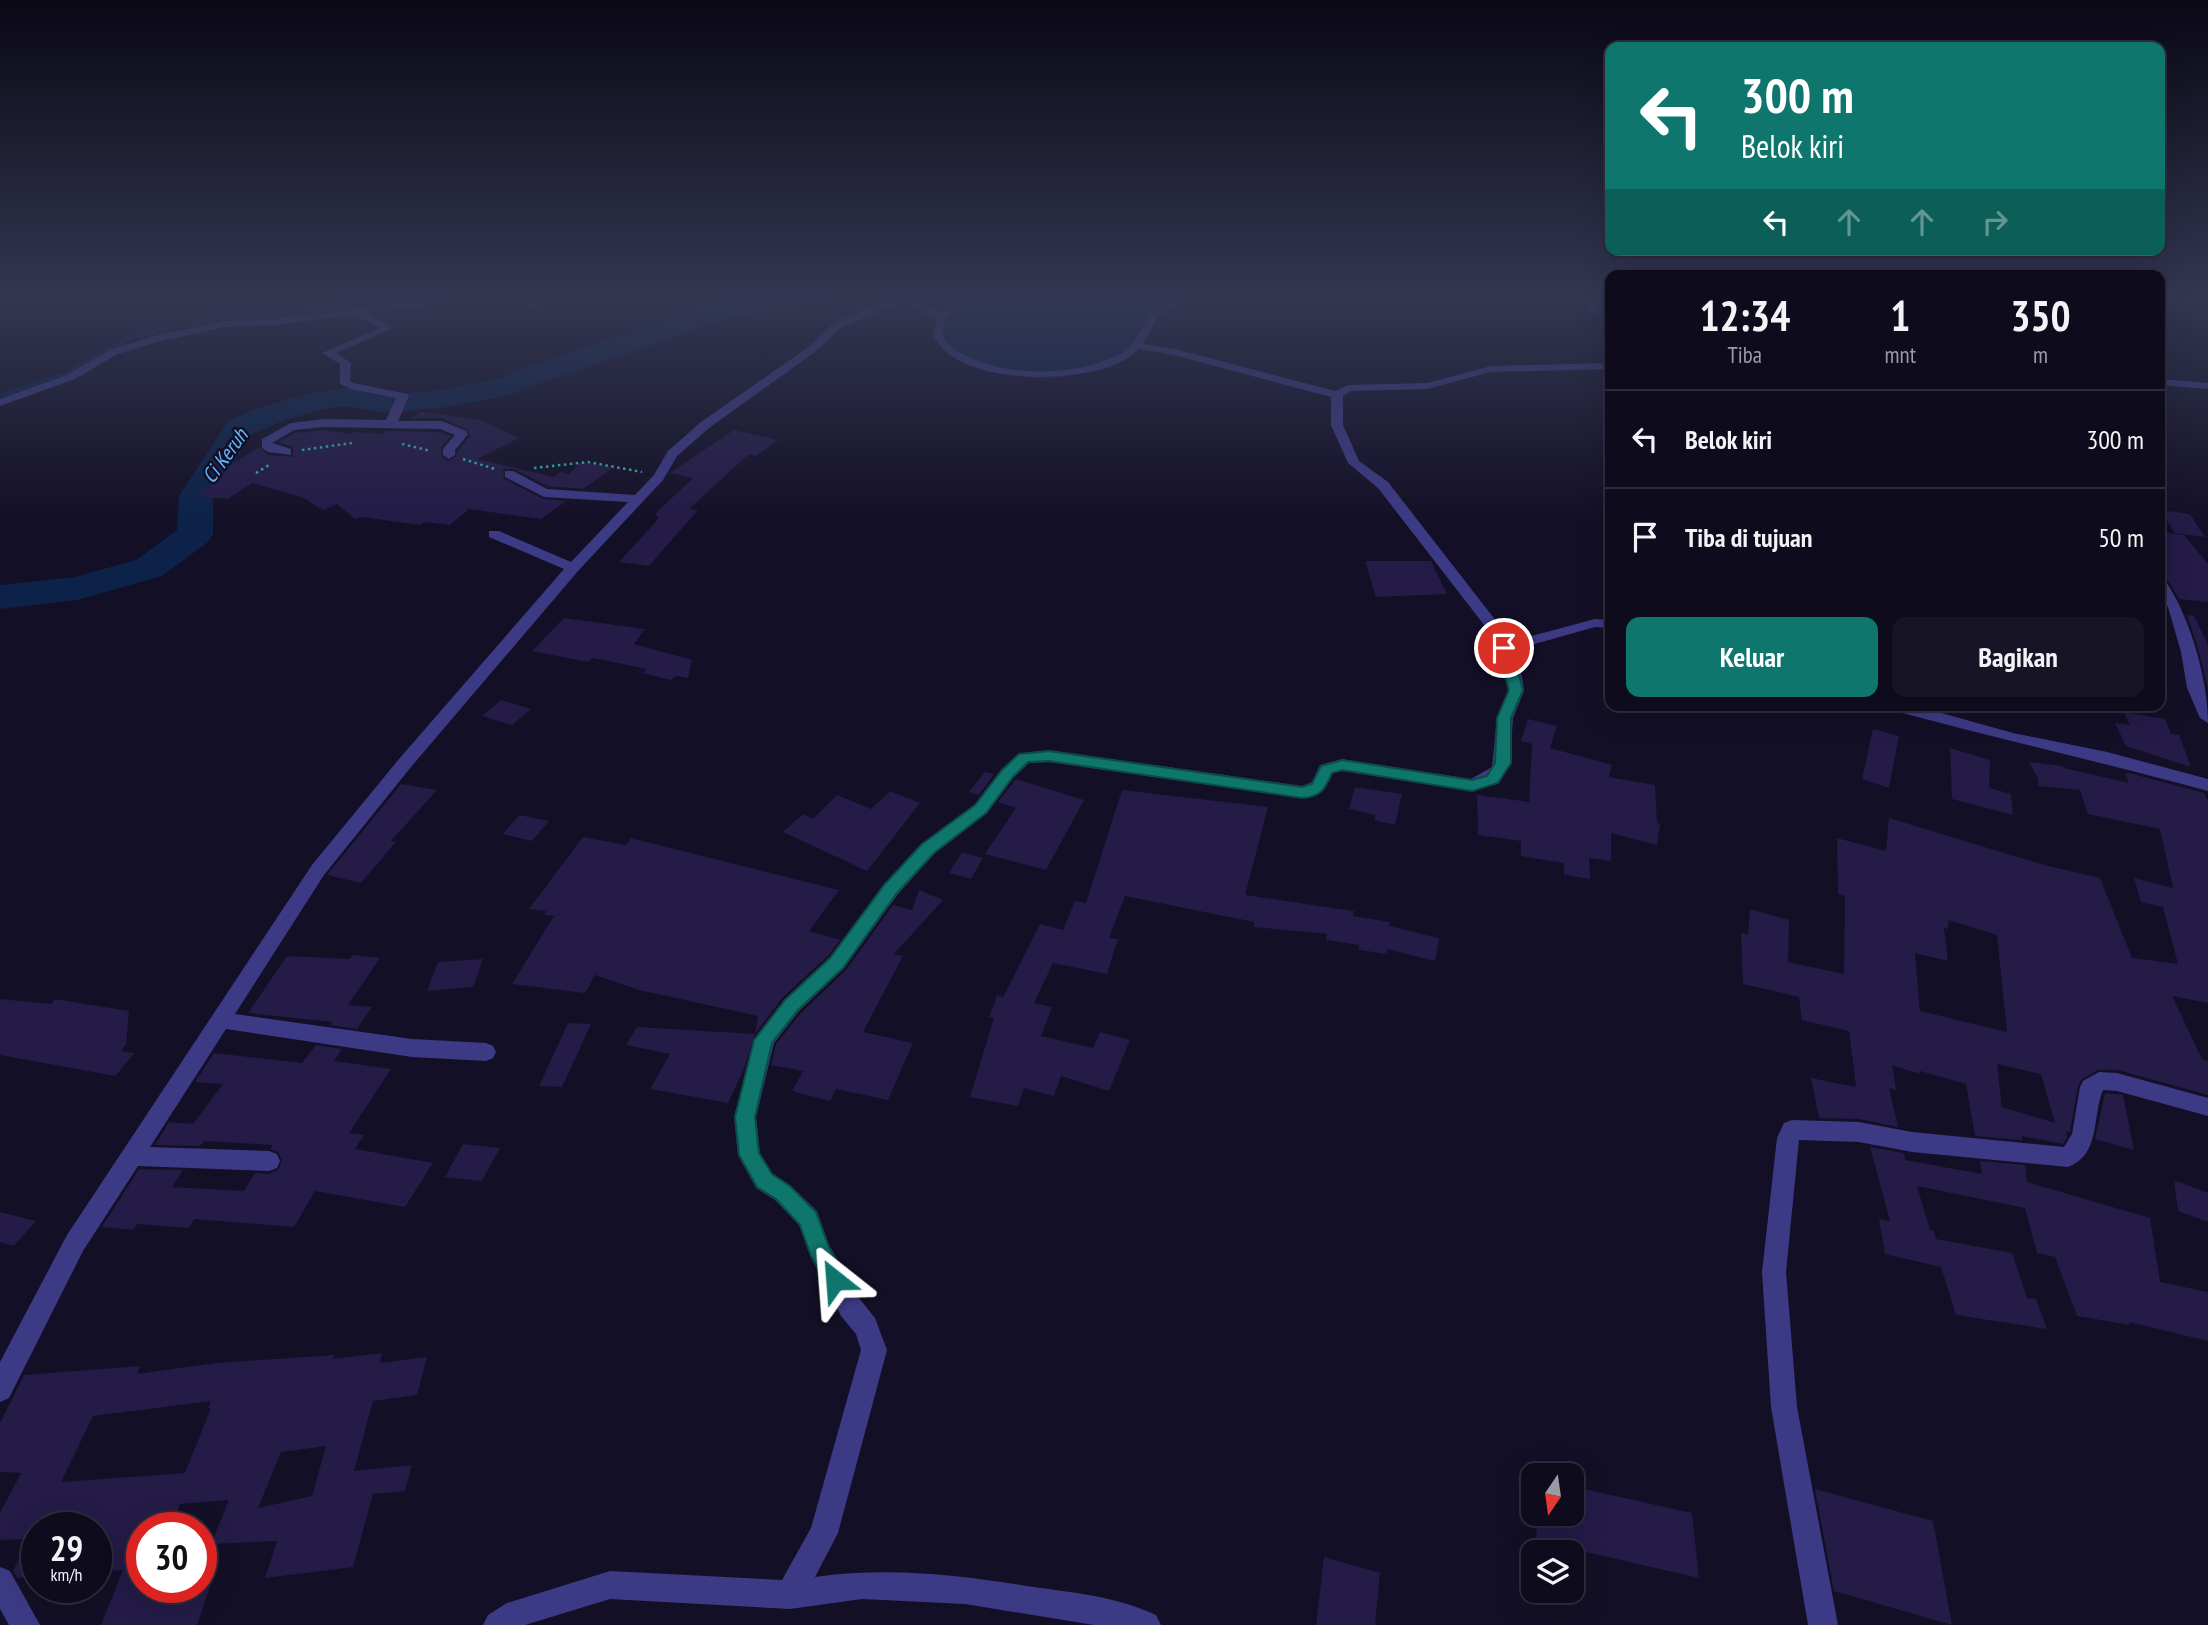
<!DOCTYPE html>
<html lang="id">
<style>
:root{--surface:#0e0b1c;--page:#171425;--text:#f1f3f6;--muted:#9b9ba3;--line:#2e2b3b;--accent:#0f766e}
body{margin:0;font-family:"PT Sans Narrow",sans-serif;background:var(--page);color:var(--text);height:100vh;display:flex;flex-direction:column;font-size:26px;white-space:nowrap}
*{box-sizing:border-box;margin:0}
p{font-size:23px;color:var(--muted)}
.icon{flex:none;width:38px;height:38px;fill:none;stroke:currentColor;stroke-width:2;stroke-linecap:round;stroke-linejoin:round}
.map{position:relative;flex:1;overflow:hidden}
.sheet{position:absolute;left:1605px;top:270px;width:560px;height:441px;display:flex;flex-direction:column;background:var(--surface);border-radius:14px;box-shadow:0 7px 28px #0002,0 0 0 2px var(--line)}
.sheet>*{flex:none}
.top-card{position:absolute;left:1605px;top:42px;width:560px;height:214px;border-radius:14px;box-shadow:0 7px 28px #0002,0 0 0 2px var(--line);background:#0f766e;color:#fff;overflow:hidden}
.needle{width:46px;rotate:193deg}
.controls{position:absolute;left:1521px;top:1463px;display:grid;gap:14px}
.controls a{display:grid;place-items:center;width:63px;height:63px;border-radius:14px;background:var(--surface);box-shadow:0 7px 28px #0002,0 0 0 2px var(--line);font-size:35px}
.speed{position:absolute;left:21px;top:1512px;display:flex;gap:14px;font-size:35px;font-weight:700;text-align:center}
.speed>*{display:grid;place-content:center;width:91px;height:91px;border-radius:50%;background:var(--surface);box-shadow:0 7px 28px #0002,0 0 0 2px var(--line);line-height:1}
.speed small{font-size:18px;font-weight:400}
.speed .limit{border:10px solid #d22;background:#fff;color:#111}
.pin{position:absolute;display:grid;place-items:center;width:60px;height:60px;color:#fff;margin:-30px;border:4px solid #fff;border-radius:50%;box-shadow:0 2px 7px #0007}
.me{position:absolute;width:77px;margin:-38px;rotate:332deg;stroke-linejoin:round;filter:drop-shadow(0 0 5px #0008)}
.turn{display:flex;align-items:center;gap:24px;height:147px;padding:0 21px;font-size:32px}
.turn .icon{width:91px;height:91px;stroke-width:2.5}
.turn b{display:block;font-size:49px;line-height:60px}
.lanes{display:flex;align-items:center;height:66px;padding:0 21px;background:#0003;justify-content:center;gap:35px;direction:ltr}
.lanes .off{opacity:.35}
.eta{display:flex;justify-content:space-evenly;align-items:center;height:119px;text-align:center}
.eta b{font-size:42px;font-weight:800;line-height:49px}
.primary-button{display:flex;gap:14px;margin-top:auto;padding:14px 21px}
.primary-button a{flex:1;height:80px;border-radius:14px;background:var(--accent);color:#fff;font-size:28px;font-weight:800;line-height:80px;text-align:center}
.primary-button a+a{background:var(--page);color:var(--text)}
ul{padding:0;list-style:none}
li{display:flex;align-items:center;gap:21px;height:98px;padding:0 21px;border-top:2px solid var(--line)}
li div{flex:1}
li b{display:block;font-size:26px}
li em{font-style:normal}
.map>svg:first-child{display:block}
.water{fill:#0c2248}
.lines{fill:none;stroke-linecap:round;stroke-linejoin:round}
.stream{stroke:#0c2248;stroke-width:5}
.river{fill:#0c2248;fill-rule:evenodd}
.building{fill:#241b47;fill-rule:evenodd}
.path{stroke:#2fb8b0;stroke-width:2.5;stroke-dasharray:2.5 3.5;stroke-linecap:butt}
.minor{fill:#3d3a85;fill-rule:evenodd}
.route{fill:#0f766e;stroke:#0a4d48;stroke-width:2}
.labels{text-anchor:middle;stroke-width:5;stroke-linejoin:round;paint-order:stroke}
.far-water-label{font-size:21px;font-style:italic;fill:#62b6ff;stroke:#130f26}
</style>
<div class="map">
<svg width="2208" height="1625" viewBox="0 0 2208 1625">
<rect width="100%" height="100%" fill="#130f26"/>
<path class="water" d="M990,296H1077L1146,303L1149,312L1128,342L1102,361L1042,371L975,357L948,337L979,303Z"/>
<g class="lines">
<path class="stream" d="M0,396L66,374L132,336L221,318L302,314L342,303L426,296"/>
<path class="river" d="M761,296H834L831,302L821,304L734,316L505,396L448,407L386,413L346,406L319,410L283,421L252,434L213,496V534L208,542L162,576L77,600L0,609V585L75,577L136,560L177,530L179,496L229,420L261,407L316,392L346,388L386,395L448,389L497,379L549,359L720,302Z
M932,296L989,297L993,303L964,336L984,350L1042,362L1093,354L1116,337L1136,297L1174,296L1171,302L1157,308L1138,348L1112,367L1102,370L1042,380L965,363L933,337L960,307L935,302Z"/>
</g>
<path class="building" d="M421,412L481,420L519,438L477,459L554,477L560,472L569,474L581,462L614,467L583,489L548,486L514,469H503L504,479L543,499L566,501L541,519L469,509L450,525L424,522L421,525L361,517L355,519L337,504L323,510L302,497L252,483L228,499L197,496L217,481H212L227,470L224,469L259,447L268,455L293,457V447L278,442L295,433L324,430L351,434L353,432L381,434L385,431L439,432L451,436L441,447L442,457L448,461L456,457L458,451L470,436L468,430L442,418H412Z
M734,430L778,440L756,456L749,454L689,509L698,510L649,566L619,562L659,518L655,514L693,478L670,473Z
M2160,510L2190,514L2205,537L2175,533Z
M2160,532L2184,535L2208,564V602L2179,599L2167,579L2162,577L2160,572Z
M1365,561H1431L1447,594L1376,597Z
M2187,615L2194,616L2208,645V688L2198,648Z
M564,618L645,629L634,644L692,660L688,678L676,676L671,680L643,673L647,669L593,658L588,662L532,651Z
M501,700L531,709L512,725L482,716Z
M2124,712L2165,719L2171,734L2179,735L2191,767L2126,746L2115,723L2130,725Z
M1528,719L1557,726L1550,748L1612,765L1609,777L1655,785L1657,823L1660,824L1657,845L1611,833V861L1589,858L1590,879L1564,875V863L1521,856V841L1478,835L1477,795L1529,802L1532,744L1521,741Z
M1873,729L1899,736L1889,788L1862,779Z
M1950,748L1990,760L1989,788L2011,794L2013,815L1952,799Z
M2029,762L2063,766L2064,768L2129,783L2125,773H2129L2204,793L2208,802V1003L2172,996L2202,1059L2208,1061V1095L2118,1070H2098L2082,1079L2078,1086L2070,1132L2066,1131L2067,1138L2063,1144L2022,1136V1140L1975,1136L1966,1084L1920,1071L1919,1074L1892,1065L1896,1090L1889,1088L1898,1127L1859,1119L1819,1118L1811,1078L1856,1087L1849,1031L1802,1020L1799,997L1743,984L1741,933L1748,935L1750,909L1789,920L1788,962L1844,974L1845,896L1838,894L1837,838L1886,851L1889,818L2044,865L2100,878L2132,958L2178,964L2163,907L2141,902L2134,878L2173,888L2160,829L2088,814L2080,790L2038,786V779ZM1948,920L1997,935L2007,1032L1920,1011L1915,953L1948,961L1944,928L1948,929ZM1997,1064L2041,1074L2055,1123L2002,1107Z
M985,772L994,774L979,795L969,792Z
M1016,779L1084,800L1046,870L985,854L1016,808L998,802Z
M401,784L437,790L391,841L396,842L361,883L327,875Z
M1355,787L1402,794L1395,825L1374,820L1376,815L1349,809Z
M1122,790L1268,807L1245,895L1354,911L1353,916L1390,922L1389,926L1439,938L1435,961L1387,949V954L1359,950V945L1326,940L1327,934L1254,927V922L1125,896L1109,938L1118,939L1107,974L1053,963L1034,1003L1052,1007L1041,1036L1093,1048L1100,1032L1130,1040L1109,1091L1061,1076L1054,1096L1024,1088L1018,1106L970,1097L994,1018L989,1017L997,996L1003,997L1040,924L1063,930L1075,901L1086,903Z
M890,791L920,803L867,871L783,832L803,814L813,819L837,795L871,809Z
M519,815L549,821L532,841L503,834Z
M583,837L626,845L631,838L839,890L809,931L840,940L828,956L783,997L755,1034L758,1016L639,990L595,975L585,993L512,984L554,916L544,915L546,911L529,909Z
M962,852L983,858L971,879L949,873Z
M919,890L943,900L894,954L903,956L863,1032L913,1043L888,1100L836,1089L830,1101L792,1091L803,1071L771,1065L776,1044L801,1013L846,970L893,905L912,910Z
M352,955L380,958L348,1005L372,1007L357,1029L330,1025L332,1022L248,1013L287,956L350,959Z
M483,959L473,987L427,991L438,962Z
M0,999L51,1004L55,999L129,1011L126,1045L121,1051L135,1053L115,1076L0,1055Z
M568,1023L591,1024L562,1087L539,1086Z
M637,1027L755,1034L743,1071L728,1103L650,1089L670,1054L626,1045Z
M316,1045L342,1049L334,1061L391,1069L349,1133L364,1135L355,1149L433,1163L405,1207L315,1191L294,1227L194,1219L189,1228L137,1224L133,1230L102,1227L139,1169L183,1170L172,1187L244,1191L255,1173L269,1174L278,1170L282,1160L278,1152L270,1149L273,1145L204,1141L200,1146L155,1145L169,1122L193,1124L223,1084L195,1082L214,1053L302,1063Z
M2105,1093L2123,1095L2134,1150L2095,1139Z
M463,1144L500,1148L482,1181L445,1177Z
M1870,1147L1904,1153L1905,1160L1982,1174L1980,1161L2025,1165L2027,1182L2150,1218L2160,1282L2208,1292V1341L2129,1322L2130,1325L2077,1316L2055,1257L2037,1253L2025,1208L1917,1186L1930,1230L1934,1231L1936,1239L2012,1253L2027,1298L2036,1299L2047,1329L1956,1315L1941,1267L1885,1254L1879,1219L1890,1221Z
M2174,1180L2208,1193V1222L2178,1211Z
M0,1212L36,1221L14,1246L0,1242Z
M382,1353L380,1363L427,1357L417,1395L373,1401L354,1471L412,1465L405,1491L373,1494L353,1567L265,1578L277,1541L211,1544L229,1500L180,1504L171,1528H142V1587H210L197,1625H101L123,1570L96,1572V1528H37V1577L17,1578L13,1571L29,1539L0,1540V1513L21,1473L0,1472V1423L24,1375L140,1366L137,1374L217,1363L335,1355L333,1359ZM211,1401L208,1408H211L185,1473L61,1482L93,1416ZM326,1446L312,1496L258,1508L281,1452Z
M1575,1487L1692,1513L1699,1578L1586,1552H1557L1537,1547L1536,1514H1576Z
M1815,1489L1933,1521L1952,1625L1834,1591Z
M1324,1557L1380,1573L1375,1625H1316Z"/>
<g class="lines">
<path class="path" d="M516,296L540,310
M402,444L431,451
M302,450L352,443
M463,459L495,469
M534,468L588,462L642,472
M256,473L269,465"/>
<path class="minor" d="M447,296H467L424,306L368,313L393,328L336,353L351,363L350,381L354,383L407,394L409,396L398,421H442L466,431L468,434L455,450V455L449,459L443,455V449L455,435L440,429L324,427L294,430L272,443L291,449V455L268,452L262,448V439L291,423L324,419L386,420L396,398L351,389L340,384V364L322,353L380,328L355,315L275,325L223,327L157,342L118,354L75,379L0,406V399L67,375L110,350L154,336L223,321L275,319Z
M893,296L912,299L941,313L965,296H977C966,308 942,312 943,334C944,341 951,346 956,350C996,376 1064,377 1107,360C1115,357 1124,353 1130,346C1149,326 1149,294 1186,296L1158,317L1143,344L1175,349L1335,391L1348,385L1427,383L1491,366L1610,363V369L1491,372L1427,389L1351,391L1343,396V425L1359,461L1388,482L1500,626L1509,642L1595,619L1610,620V628L1595,627L1513,650L1522,677L1524,691L1513,718L1510,762L1500,779L1472,791L1342,771L1333,773L1321,793L1302,798L1049,762L1029,763L1013,778L987,813L934,854L898,894L844,968L799,1011L774,1043L756,1117L760,1153L772,1174L791,1186L817,1211L829,1245L859,1298L875,1318L887,1350L838,1533L815,1577C893,1566 964,1576 1041,1588C1084,1594 1116,1597 1156,1615L1161,1625H1094L965,1604L862,1599L790,1609L610,1599L525,1625H483L488,1615L507,1603L610,1571L782,1580L811,1528L861,1350L856,1334L841,1316L811,1257L799,1225L775,1200L756,1188L738,1155L734,1117L754,1040L785,999L830,958L884,884L922,844L975,805L1001,770L1018,754L1049,750L1302,786L1312,782L1320,765L1342,759L1471,779L1492,767L1497,718L1508,691L1504,669L1488,630L1378,488L1348,463L1331,425V397L1174,355L1139,349C1103,388 954,389 933,334L937,319L901,302L842,327L815,352L709,428L677,456L663,480L578,571L411,767L324,875L235,1014L412,1039L486,1043L493,1046L496,1052L493,1058L486,1061L412,1057L226,1029L150,1147L269,1151L277,1154L280,1161L277,1168L269,1171L138,1166L83,1251L9,1398L0,1402V1362L67,1235L312,865L399,759L564,569L489,537V531H499L571,562L628,502L544,497L505,477V471H513L547,489L635,495L654,475L668,451L701,422L807,348L834,323Z
M1584,296H1594L1597,313H1589Z
M2160,379L2208,383V389L2160,385Z
M2160,579L2165,580C2190,617 2208,679 2208,723L2200,718L2187,688L2181,652L2168,607L2160,594Z
M1886,705H1913L2013,733L2107,752L2208,779V791C2102,762 1994,738 1888,709Z
M2099,1072L2117,1073L2208,1098V1116L2117,1091L2103,1090C2092,1115 2101,1155 2068,1167L1912,1152L1859,1142L1799,1140L1786,1272L1797,1407L1838,1625H1808L1771,1407L1762,1272L1777,1138L1784,1123L1792,1120L1859,1122L1912,1132L2064,1147L2072,1134L2080,1087L2083,1081Z
M0,1567L10,1571L40,1625H9L0,1609Z"/>
</g>
<linearGradient id="sky" x2="0" y2="1"><stop stop-color="#0a0815"/><stop offset="0.57" stop-color="#333752"/><stop offset="1" stop-color="#333752" stop-opacity="0"/></linearGradient>
<rect width="2208" height="523" fill="url(#sky)"/>
<path class="route" d="M1504,644L1511,648L1523,690L1511,718V763L1498,783L1472,791L1342,770L1332,773C1325,789 1321,797 1302,798L1049,761L1028,762L1013,777L986,813L934,853L897,893L843,968L798,1010L772,1043L755,1117L759,1153L772,1174L790,1186L816,1212L828,1245L847,1280L843,1288L835,1291L828,1288L811,1256L800,1225L776,1199L757,1187L739,1155L735,1117L754,1040L785,1000L830,958L885,884L922,844L975,805L1002,770L1019,754L1049,751L1302,787L1312,784L1321,766L1342,760L1472,780L1487,776L1495,763L1497,718L1509,690L1497,648Z"/>
<g class="labels">
<g class="far-water-label">
<text transform="translate(225 456) rotate(-54)" y="7">Ci Keruh</text>
</g>
</g>
</svg>
<div class="controls">
<a><svg class="needle" viewBox="-14 -14 28 28"><path d="M0-13l5 13h-10z" fill="#e53935"/><path d="M0 13l5-13h-10z" fill="#9b9ba3"/></svg></a>
<a><svg class="icon" aria-label="layers" viewBox="0 0 24 24"><path d="M12 4l9 5-9 5-9-5zM3 14l9 5 9-5"/></svg></a>
</div>
<div class="speed"><div>29<small>km/h</small></div><div class="limit">30</div></div>
<div class="pin" style="left:1504px;top:648px;background:#d93025"><svg class="icon" aria-label="arrive" viewBox="0 0 24 24"><path d="M6 21V4h12l-3 4 3 4H6"/></svg></div>
<svg class="me" style="left:835px;top:1280px" viewBox="-20 -20 40 40"><path d="M0-17L14 15 0 8-14 15z" fill="#0f766e" stroke="#fff" stroke-width="4"/></svg>
<div class="top-card">
<div class="turn"><svg class="icon" aria-label="left" viewBox="0 0 24 24"><path d="M17 20v-9H6M10 6l-5 5 5 5"/></svg><div><b>300 m</b>Belok kiri</div></div>
<div class="lanes"><svg class="icon" aria-label="left" viewBox="0 0 24 24"><path d="M17 20v-9H6M10 6l-5 5 5 5"/></svg><svg class="icon off" aria-label="ahead" viewBox="0 0 24 24"><path d="M12 20V5M6 11l6-6 6 6"/></svg><svg class="icon off" aria-label="ahead" viewBox="0 0 24 24"><path d="M12 20V5M6 11l6-6 6 6"/></svg><svg class="icon off" aria-label="right" viewBox="0 0 24 24"><path d="M7 20v-9h11M14 6l5 5-5 5"/></svg></div>
</div>
<section class="sheet">
<div class="eta">
<div><b>12:34</b><p>Tiba</p></div>
<div><b>1</b><p>mnt</p></div>
<div><b>350</b><p>m</p></div>
</div>
<ul>
<li><svg class="icon" aria-label="left" viewBox="0 0 24 24"><path d="M17 20v-9H6M10 6l-5 5 5 5"/></svg><div><b>Belok kiri</b></div><em>300 m</em></li>
<li><svg class="icon" aria-label="arrive" viewBox="0 0 24 24"><path d="M6 21V4h12l-3 4 3 4H6"/></svg><div><b>Tiba di tujuan</b></div><em>50 m</em></li>
</ul>
<div class="primary-button"><a>Keluar</a><a>Bagikan</a></div>
</section>
</div>
